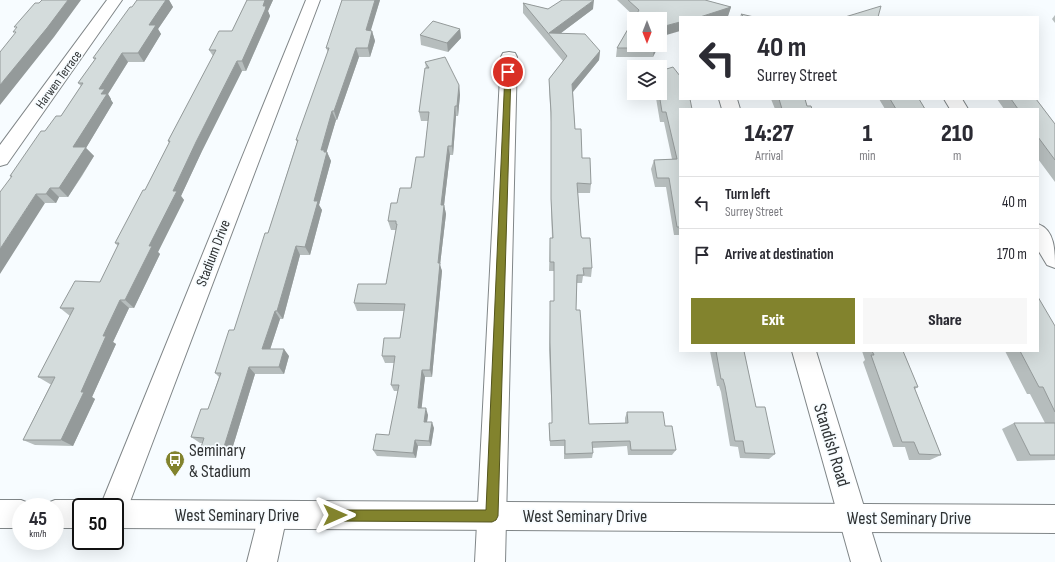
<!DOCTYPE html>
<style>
:root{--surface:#fff;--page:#f7f7f7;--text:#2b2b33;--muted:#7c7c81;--line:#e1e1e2;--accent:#82832d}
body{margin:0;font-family:"Sofia Sans Condensed",sans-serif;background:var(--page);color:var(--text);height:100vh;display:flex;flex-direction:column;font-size:15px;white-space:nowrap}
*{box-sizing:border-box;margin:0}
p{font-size:13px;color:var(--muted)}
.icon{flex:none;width:22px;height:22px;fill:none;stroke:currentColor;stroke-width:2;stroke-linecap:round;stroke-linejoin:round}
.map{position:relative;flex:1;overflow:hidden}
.details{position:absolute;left:679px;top:108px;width:360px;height:244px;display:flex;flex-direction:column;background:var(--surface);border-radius:0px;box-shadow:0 4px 16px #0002}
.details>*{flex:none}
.banner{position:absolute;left:679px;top:16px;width:360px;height:84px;border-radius:0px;box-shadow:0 4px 16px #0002;background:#fff;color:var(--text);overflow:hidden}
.needle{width:26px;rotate:180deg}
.controls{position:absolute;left:627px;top:12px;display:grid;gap:8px}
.controls a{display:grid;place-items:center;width:40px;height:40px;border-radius:0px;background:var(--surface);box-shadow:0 4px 16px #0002;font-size:20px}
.speed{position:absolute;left:12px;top:498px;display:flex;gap:8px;font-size:20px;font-weight:700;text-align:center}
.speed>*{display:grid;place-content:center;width:52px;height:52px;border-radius:50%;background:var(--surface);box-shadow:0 4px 16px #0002;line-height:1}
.speed small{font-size:10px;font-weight:400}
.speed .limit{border:2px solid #111;border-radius:6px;background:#fff;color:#111}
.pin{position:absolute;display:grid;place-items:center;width:34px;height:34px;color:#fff;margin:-17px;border:2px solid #fff;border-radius:50%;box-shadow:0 1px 4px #0007}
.me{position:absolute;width:44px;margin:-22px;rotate:90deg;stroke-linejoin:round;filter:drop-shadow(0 0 3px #0008)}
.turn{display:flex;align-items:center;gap:14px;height:84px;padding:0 12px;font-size:18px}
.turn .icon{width:52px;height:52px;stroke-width:2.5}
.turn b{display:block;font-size:28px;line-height:34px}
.eta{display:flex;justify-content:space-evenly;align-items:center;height:68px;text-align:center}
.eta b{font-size:24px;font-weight:800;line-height:28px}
.primary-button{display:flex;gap:8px;margin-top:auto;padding:8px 12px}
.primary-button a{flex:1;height:46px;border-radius:0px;background:var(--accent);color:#fff;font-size:16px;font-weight:800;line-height:46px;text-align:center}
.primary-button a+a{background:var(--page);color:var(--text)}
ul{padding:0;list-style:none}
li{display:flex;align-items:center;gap:12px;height:52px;padding:0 12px;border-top:1px solid var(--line)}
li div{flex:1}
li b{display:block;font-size:15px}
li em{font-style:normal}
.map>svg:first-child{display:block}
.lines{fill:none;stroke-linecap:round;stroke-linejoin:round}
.minor-casing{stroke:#808688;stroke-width:2}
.secondary-casing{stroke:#808688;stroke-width:2}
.minor{fill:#fff;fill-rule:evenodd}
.secondary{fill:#fff;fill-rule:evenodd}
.wall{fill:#b6bdbd}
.shaded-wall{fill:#949a9a}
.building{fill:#d4dcdc;stroke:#949a9a}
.route{fill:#82832d;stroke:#54551d}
.labels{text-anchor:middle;stroke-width:3.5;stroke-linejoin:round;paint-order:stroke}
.far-street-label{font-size:13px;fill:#2f3233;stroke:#f7fcff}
.street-label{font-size:15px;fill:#2f3233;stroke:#f7fcff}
.near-street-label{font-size:18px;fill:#2f3233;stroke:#f7fcff}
.near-poi-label{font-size:18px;fill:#2f3233;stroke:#f7fcff;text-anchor:start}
</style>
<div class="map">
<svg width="1055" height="562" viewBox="0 0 1055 562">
<rect width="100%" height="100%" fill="#f7fcff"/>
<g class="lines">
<defs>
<path id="minor" d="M107,0H122L7,164L0,166V145Z
M306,0H320L128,507L124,517L115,521V507H100Z
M509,52L515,53L517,57L505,562H475L501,57L503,53Z
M719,99H737L740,109H722Z
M944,99H962L968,109H950Z
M1038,224C1055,230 1055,251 1055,268L1047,265L1038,250Z
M792,351H816L881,562H851Z
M273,501L283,505L287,515L277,562H247L259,515L263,505Z"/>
<path id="secondary" d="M0,500H21L31,504L32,507H21V528H0Z
M55,500H81L91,504L92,507H81V528H55V507H44L45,504Z
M115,500L1055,505V533L115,528V507H104L105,504Z"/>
</defs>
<use href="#minor" class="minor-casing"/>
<use href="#secondary" class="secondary-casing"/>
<use href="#minor" class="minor"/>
<use href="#secondary" class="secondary"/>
</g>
<path class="wall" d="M169,0L173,7L158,29L161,34L144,62H128L108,94L111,99V100L113,103L86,148L94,156L82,176L68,197H59L56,203H45L10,176L45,131L61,116L81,86L78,83L95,60L93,58L132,7Z
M247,0H273L268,11L270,16L269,19L246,71H242L202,151L181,196L184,200L158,252L160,254L134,308H129L113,342L116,344L92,397L95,399L73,446L35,445L23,440L51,384H50L38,377L70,316L60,308L100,282L118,246L115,243L145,190L169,143L168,141L213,56L209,50L232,31Z
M342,0H380L370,31H372L375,41L370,57H359L337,120H336L326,152H327L331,161L319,205L322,210L310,255H300L283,319H280L270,349L289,356L284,374H255L230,456L209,455L200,450L203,443H200L191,437L208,409L219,377L215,373L234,330L268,233L297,142L296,140L328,52L326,48Z
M617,0H705L731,7L728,16L727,17H680L663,36L653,57H616L617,48L635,17Z
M523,3L548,9H593L561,33L600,51L599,60L573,92L575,129L582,158L591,184L590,193H578L581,236L592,268L591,277L583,276L582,283H577L576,310L589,424L625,423V418L627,412L665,426L676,450L672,455H628L627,446L593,448V453L592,458L564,459V446H550L549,429V423H552V419L549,350L550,309V301H554V271H549L550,238H552L551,208V122L549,88V79L563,61L523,13Z
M741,14L754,17H740Z
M1055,15V23L1052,19Z
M460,29L461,38L448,52L421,45L420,35Z
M425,62L459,85L460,95L458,116H456L453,155H450L444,205L446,214L440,265L442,271L432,377H425L421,408L428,415L427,422L434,428L431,446H418L416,458L377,456L373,450L389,435L398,391H394L391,385L394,363H385L382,356L400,338L404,311H357L354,303L386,284L396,230H391L388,221L397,203L411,188L424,157L428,121H421L419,112L426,68Z
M651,93H660L680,109V235H674L666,187H655L651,169L654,160L672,159L664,122H660L656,98Z
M771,99H805L807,106L812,109H775Z
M879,99H919L925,109H885Z
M997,99H1036L1055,124V182L1038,159V109H1004Z
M1055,326V460L1017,461L1002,429L1014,423H1045L1030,394H1027L1005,351H1038Z
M710,351H744L756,407L775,454L769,459L740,458L738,447L730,446L721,392L719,386H717Z
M862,351H903L918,387L915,389L941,455L930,460H909L905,447H893L863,362L865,360Z"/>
<path class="shaded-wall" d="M68,0H81L54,37L0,105V85Z
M161,0H169L173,7L158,29L161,34L144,62L138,53L149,25Z
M265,0H273L268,11L270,16L246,71L242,61Z
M375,0H380L368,40L366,30Z
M594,0L593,9L553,39L549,33Z
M731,7L728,16L727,17H700Z
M680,22V31L663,36L660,43V37L665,26Z
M460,29L461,38L448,52L447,43Z
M372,31L375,41L370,57L368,48Z
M656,45H659L653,57L654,48Z
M356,48L359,57L337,120L334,111Z
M600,51L599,60L572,93V84Z
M122,53L128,62L108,94L111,99V100L113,103L86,148L94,156L68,197L59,188L73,147L99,89Z
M237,61L242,71L202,151L181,196L184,200L158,252L160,254L134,308L125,300L173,191L196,142Z
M459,85L460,95L458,116L457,106Z
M455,106L456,116L453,155L452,146Z
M332,111L336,120L326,154L327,152L331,161L319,205L322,210L310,255L305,247L314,201L321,150Z
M448,146L450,155L443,214L441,205Z
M50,188L59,197L56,203L46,194Z
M36,194L45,203L0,274V249Z
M444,205L446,214L440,265L442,271L432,377L430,370L438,263Z
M296,246L300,255L283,319L277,311Z
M120,300L129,308L113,342L116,344L92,397L95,399L73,446L61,440L103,336Z
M275,311L280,319L268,356L262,349Z
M284,349L289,356L284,374L279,367Z
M249,367L255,374L230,456L223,450Z
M422,370L425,377L421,414L418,408Z
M426,408L428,415L426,428L424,422Z
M432,422L434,428L431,446L429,441Z
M415,440L418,446L416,458L413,453Z"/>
<path class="building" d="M42,0H68L47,28L0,85V52L16,32H13L17,27H14L35,3H39Z
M137,0H166L149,25H156L138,53H122L99,89H105L101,94H107L73,147H86L59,188H50L46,194H36L0,249V192L12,176H10L41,131H45L56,116H61L83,83H78L96,58H93L130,7H132Z
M247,0H265L263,6H266L265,10L242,61H237L196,142L173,191H177L149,246H152L125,300H120L103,336H106L81,392H84L61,440H23L55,377H38L74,308H60L75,281L100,282L119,243H115L143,190H145L170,141H168L216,50H209L219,31H232Z
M342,0H375L366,30L372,31L368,48H356L334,111H332L321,150H324V152H327L314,201H318L305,247L296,246L277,311H275L262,349H284L279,367H249L223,450H200L204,438L191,437L201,409H208L221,373H215L229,330H234L265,233H268L298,140H296L329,48H326Z
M562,0H594L549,33L585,34L600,51L572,84L575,129H581L582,158H590L591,184L577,183L581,236L582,238H590L592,268H583L584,275H577L576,310H580L589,424L628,423L627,412H663L665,426H672L676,450H631L630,441L592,442L593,453L565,454V440L550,441L549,423H552V413L550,343V301H554V262H550V238H553L551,199V112L549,79L567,56L523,3L548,9Z
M628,0H705L731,7L700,17H680V22L665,26L660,37V19H634V45H656L654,48H617L639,10Z
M881,6L878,17H845Z
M741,14L754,17H744Z
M433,21L460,29L447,43L420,35Z
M445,57L459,85L457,106H455L452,146H448L441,205H444L438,263H440L430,370H422L418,408H426L424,422H432L429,441L415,440L413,453L373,450L376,434L389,435L399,385H391L395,356H382L384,338H400L405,304L354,303L358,284H386L397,224H396V221H388L391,203H397L400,188H411L416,157H424L429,112H419L425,68H429L425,62Z
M673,67L680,76V99H690L692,109H680V227H677L669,178H657L654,160L677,159L666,112H662L659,93H660V71Z
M779,99H805L807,106H811L812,109H782Z
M890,99H919L925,109H896Z
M1011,99H1036L1055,124V160L1038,137V109H1018Z
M1038,297L1055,326V412L1043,387H1039L1020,351H1038Z
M716,351H744L756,407H765L775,454L745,453L743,441H735L725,386L723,379H721Z
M872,351H903L918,387H914L941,455L919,454L914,442H902L871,355H874Z
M1014,423H1055V455H1030Z"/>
<path class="route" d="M508,70L511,72L498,516L496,520L492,522L335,521L331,520L329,515L331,511L335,510H486L505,72Z"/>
<defs>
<symbol id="bus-pin" viewBox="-11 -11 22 30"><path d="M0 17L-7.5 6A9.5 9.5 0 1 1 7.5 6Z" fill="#82832d" stroke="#f7fcff"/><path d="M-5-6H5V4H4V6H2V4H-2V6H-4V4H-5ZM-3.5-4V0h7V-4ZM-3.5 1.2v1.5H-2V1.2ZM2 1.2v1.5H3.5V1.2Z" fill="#fff"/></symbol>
</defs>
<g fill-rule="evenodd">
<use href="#bus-pin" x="164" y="449" width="22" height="30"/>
</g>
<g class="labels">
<g class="far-street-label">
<text transform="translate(58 79) rotate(-54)" y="5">Harwen Terrace</text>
</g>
<g class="street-label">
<text transform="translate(213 253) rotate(-69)" y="5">Stadium Drive</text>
</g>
<g class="near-street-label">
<text transform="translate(832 445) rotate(73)" y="6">Standish Road</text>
<text x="237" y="521">West Seminary Drive</text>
<text x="585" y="522">West Seminary Drive</text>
<text x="909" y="524">West Seminary Drive</text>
</g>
<g class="near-poi-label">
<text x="189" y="456">Seminary<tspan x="189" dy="21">&amp; Stadium</tspan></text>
</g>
</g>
</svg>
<div class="controls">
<a><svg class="needle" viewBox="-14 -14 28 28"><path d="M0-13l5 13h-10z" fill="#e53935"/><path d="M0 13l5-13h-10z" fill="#7c7c81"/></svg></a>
<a><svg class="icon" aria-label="layers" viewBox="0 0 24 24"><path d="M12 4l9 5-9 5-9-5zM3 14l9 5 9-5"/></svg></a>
</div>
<div class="speed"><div>45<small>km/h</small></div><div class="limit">50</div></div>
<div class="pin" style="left:508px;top:72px;background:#d93025"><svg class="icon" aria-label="arrive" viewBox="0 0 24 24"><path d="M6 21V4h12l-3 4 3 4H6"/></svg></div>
<svg class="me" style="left:335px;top:515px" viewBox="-20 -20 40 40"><path d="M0-17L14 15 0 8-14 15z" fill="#82832d" stroke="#fff" stroke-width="4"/></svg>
<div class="banner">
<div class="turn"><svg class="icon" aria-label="left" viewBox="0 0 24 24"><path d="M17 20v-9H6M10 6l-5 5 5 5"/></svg><div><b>40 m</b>Surrey Street</div></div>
</div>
<section class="details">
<div class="eta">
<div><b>14:27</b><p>Arrival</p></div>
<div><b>1</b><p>min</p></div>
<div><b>210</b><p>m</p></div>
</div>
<ul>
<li><svg class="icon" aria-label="left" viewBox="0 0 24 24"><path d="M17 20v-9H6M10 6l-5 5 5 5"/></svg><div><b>Turn left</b><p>Surrey Street</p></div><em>40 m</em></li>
<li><svg class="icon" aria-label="arrive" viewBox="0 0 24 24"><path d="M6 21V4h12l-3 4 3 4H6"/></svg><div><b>Arrive at destination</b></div><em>170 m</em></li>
</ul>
<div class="primary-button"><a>Exit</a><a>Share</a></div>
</section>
</div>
